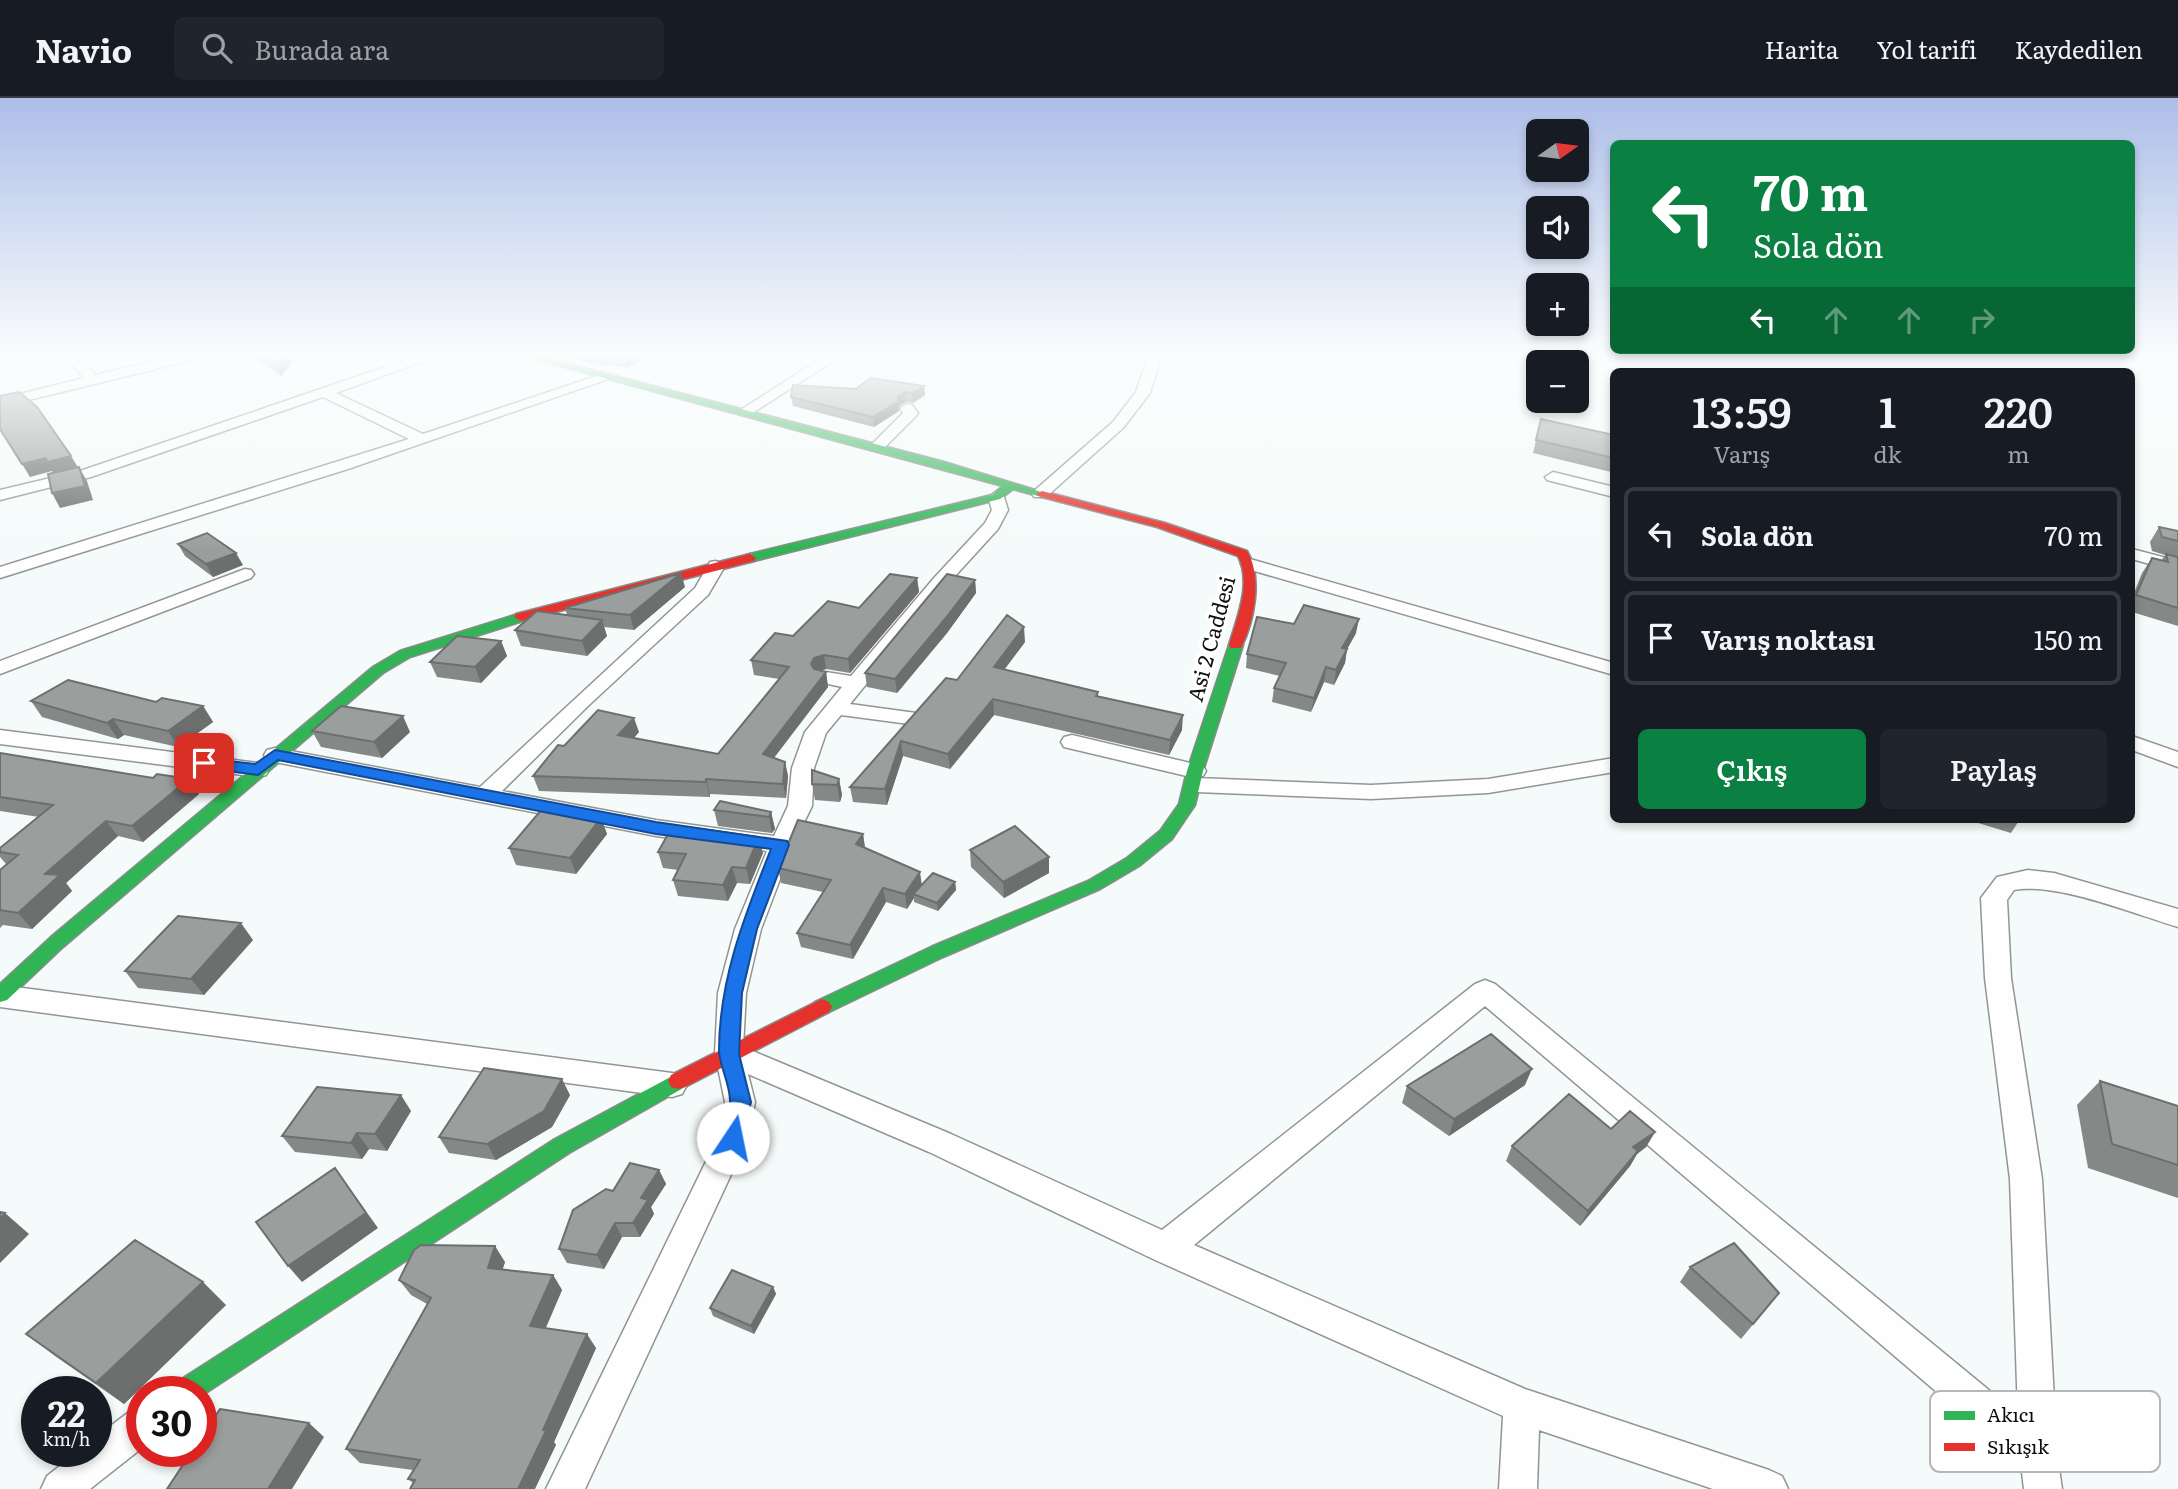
<!DOCTYPE html>
<html lang="tr">
<meta charset="utf-8">
<style>
:root{--surface:#171b24;--page:#20242c;--text:#f1f3f6;--muted:#9ea1a6;--line:#363941;--accent:#0b8043}
body{margin:0;font-family:Literata,serif;background:var(--page);color:var(--text);height:100vh;display:flex;flex-direction:column;font-size:26px;white-space:nowrap}
*{box-sizing:border-box;margin:0}
p{font-size:23px;color:var(--muted)}
.icon{flex:none;width:38px;height:38px;fill:none;stroke:currentColor;stroke-width:2;stroke-linecap:round;stroke-linejoin:round}
.map{position:relative;flex:1;overflow:hidden}
.sheet{position:absolute;left:1610px;top:270px;width:525px;height:455px;display:flex;flex-direction:column;background:var(--surface);border-radius:10px;box-shadow:0 4px 10px #0003}
.sheet>*{flex:none}
.top-card{position:absolute;left:1610px;top:42px;width:525px;height:214px;border-radius:10px;box-shadow:0 4px 10px #0003;background:#0b8043;color:#fff;overflow:hidden}
.needle{width:46px;rotate:76deg}
.controls{position:absolute;left:1526px;top:21px;display:grid;gap:14px}
.controls a{display:grid;place-items:center;width:63px;height:63px;border-radius:10px;background:var(--surface);box-shadow:0 4px 10px #0003;font-size:35px}
.speed{position:absolute;left:21px;top:1278px;display:flex;gap:14px;font-size:35px;font-weight:700;text-align:center}
.speed>*{display:grid;place-content:center;width:91px;height:91px;border-radius:50%;background:var(--surface);box-shadow:0 4px 10px #0003;line-height:1}
.speed small{font-size:18px;font-weight:400}
.speed .limit{border:10px solid #d22;background:#fff;color:#111}
.pin{position:absolute;display:grid;place-items:center;width:60px;height:60px;color:#fff;margin:-30px;border-radius:14px;box-shadow:0 4px 10px #0006}
.me{position:absolute;width:77px;margin:-38px;rotate:11deg;stroke-linejoin:round;filter:drop-shadow(0 0 5px #0008)}
.turn{display:flex;align-items:center;gap:24px;height:147px;padding:0 28px;font-size:32px}
.turn .icon{width:91px;height:91px;stroke-width:2.5}
.turn b{display:block;font-size:49px;line-height:60px}
.lanes{display:flex;align-items:center;height:66px;padding:0 28px;background:#0003;justify-content:center;gap:35px;direction:ltr}
.lanes .off{opacity:.35}
.eta{display:flex;justify-content:space-evenly;align-items:center;height:119px;text-align:center}
.eta b{font-size:42px;font-weight:600;line-height:49px}
.cta{display:flex;gap:14px;margin-top:auto;padding:14px 28px}
.cta a{flex:1;height:80px;border-radius:10px;background:var(--accent);color:#fff;font-size:28px;font-weight:600;line-height:80px;text-align:center}
.cta a+a{background:var(--page);color:var(--text)}
ul{padding:0;list-style:none}
li{display:flex;align-items:center;gap:21px;height:94px;margin:0 14px 10px;padding:0 14px;border:4px solid var(--line);border-radius:10px}
li div{flex:1}
li b{display:block;font-size:26px}
li em{font-style:normal}
header{display:flex;align-items:center;gap:42px;box-sizing:border-box;height:98px;padding:0 35px;background:var(--surface);border-bottom:2px solid var(--line)}
header strong{font-size:33px}
nav{display:flex;gap:38px;margin-inline-start:auto;font-size:24px}
.search{width:490px;height:63px;background:var(--page);display:flex;align-items:center;gap:18px;box-sizing:border-box;padding:0 24px;border-radius:10px;color:var(--muted);font-size:26px}
.map>svg:first-child{display:block}
.lines{fill:none;stroke-linecap:round;stroke-linejoin:round}
.street-casing{stroke:#939595;stroke-width:3}
.fast-casing{stroke:#898c8b;stroke-width:3}
.jam-casing{stroke:#898c8b;stroke-width:3}
.street{fill:#fefefe;fill-rule:evenodd}
.fast{fill:#30b455;fill-rule:evenodd}
.jam{fill:#e5322d;fill-rule:evenodd}
.wall{fill:#848987}
.shaded-wall{fill:#6c6f6e}
.building{fill:#9a9f9d;stroke:#6c6f6e;stroke-width:2}
.route{fill:#1a73e8;stroke:#114b97;stroke-width:2}
.labels{text-anchor:middle;stroke-width:7;stroke-linejoin:round;paint-order:stroke}
.street-label{font-size:21px;fill:#0f0f0f;stroke:#fff}
.key{fill:#fff;stroke:#b7b7b7;stroke-width:2}
.key-label{font-size:19px;fill:#0f0f0f}
</style>
<header>
<strong>Navio</strong>
<div class="search"><svg class="icon" aria-label="search" viewBox="0 0 24 24"><circle cx="10" cy="10" r="6"/><path d="M15 15l6 6"/></svg>Burada ara</div>
<nav><a>Harita</a><a>Yol tarifi</a><a>Kaydedilen</a></nav>
</header>
<div class="map">
<svg width="2178" height="1391" viewBox="0 0 2178 1391">
<rect width="100%" height="100%" fill="#f5fbfa"/>
<g class="lines">
<defs>
<path id="street" d="M0,256H17L0,262Z
M62,256H75L96,277L184,256H207L205,259L0,309V301L84,280Z
M423,256H443L336,295L423,336L602,276L607,275L614,279L348,371L0,480V469L409,341L323,299L91,379L0,402V392L80,373Z
M828,256H844L751,316L746,317L739,313Z
M1149,256H1162L1150,295L1123,330L1046,399H1034L1032,396L1034,393L1113,324L1136,294Z
M907,306L912,307L918,315L916,318L882,352H872L869,349L903,315L900,310Z
M1553,374L1614,389V399L1547,382L1545,379Z
M996,394L1004,399L1008,412L998,431L946,488L850,606L916,615L920,620L916,625L909,626L841,617L826,635L814,670L812,708L793,747L761,831L746,895L743,949L951,1036L1162,1132L1475,886L1485,882L1495,886L2018,1316L2010,1081L1985,880L1981,800L1997,779L2028,772L2054,775L2178,811V829C2134,816 2057,784 2014,792L2007,802L2011,880L2042,1081L2057,1356L2062,1391H2024L2021,1366L1485,908L1194,1147L1525,1291L1769,1372L1782,1378L1788,1391H1713L1539,1332L1537,1391H1499L1503,1318L1153,1161L929,1054L748,976L755,1004L748,1040L585,1391H546L718,1039L725,1004L715,955L718,895L735,831L767,753L656,738L275,664L267,662L264,657L267,652L275,650L480,689L695,490L710,464L716,463L725,468L708,497L589,607L502,693L656,722L774,738L788,708L792,670L805,634L842,589L819,584L816,580L819,576L826,574L851,578L934,480L985,425L992,412L988,399Z
M2132,451L2178,463V474L2132,461Z
M1250,461L1614,565V577L1244,470L1241,466L1244,462Z
M245,471L251,472L254,476L251,480L0,576V563Z
M0,632L258,665L266,667L269,672L266,677L258,679L0,646Z
M1072,637L1203,668L1206,673L1203,678L1197,680L1371,687L1488,681L1614,660V674L1488,695L1371,701L1196,694L1188,692L1185,687L1188,682L1195,680L1064,649L1061,644L1064,639Z
M2132,638L2178,654V669L2132,652Z
M0,887L672,975L682,978L687,987L682,996L672,999L0,909Z
M142,1309V1350L90,1391H41L47,1378L79,1353H96V1339L129,1314Z"/>
<path id="fast" d="M516,256H531L944,364L1048,396L1042,399L1013,391L1000,401L750,464L746,463V457L992,397L1003,388Z
M521,515L528,519L526,522L410,559L383,575L63,849L7,902L0,904V886L51,839L373,569L400,553Z
M1236,543L1243,547L1203,673L1195,707L1172,741L1139,768L1100,791L943,859L829,914L822,917L815,914L812,909L815,904L931,849L1088,783L1127,760L1160,733L1179,706L1187,673L1229,547Z
M678,975L685,977L688,983L685,989L569,1055L201,1298V1293H174L177,1284L555,1041Z"/>
<path id="jam" d="M1042,393L1165,425L1247,453C1263,479 1254,524 1241,550H1231L1229,547C1237,519 1252,486 1238,458L1157,429L1038,398L1036,396Z
M750,456L756,460L754,463L521,523L514,519L516,516Z
M822,901L829,904L832,909L829,914L685,989L678,991L671,989L668,983L671,977Z"/>
</defs>
<use href="#street" class="street-casing"/>
<use href="#fast" class="fast-casing"/>
<use href="#jam" class="jam-casing"/>
<use href="#street" class="street"/>
<use href="#fast" class="fast"/>
<use href="#jam" class="jam"/>
</g>
<path class="wall" d="M250,256H289L292,264L281,278Z
M546,256H652L627,270L608,266L604,268Z
M924,288L925,297L913,305L906,304L899,308V313L874,329L793,308L791,299L856,291Z
M1541,321L1614,337V371L1611,374L1533,355Z
M2159,429L2178,433V528L2132,514V500L2142,475L2152,460L2161,463L2165,457L2152,453L2150,444Z
M178,446L243,467L213,479L185,458Z
M917,480L919,494L850,575L826,571L821,573L826,574L828,589L774,660L785,664L788,678L786,700L710,696V699L539,693L533,678L564,648L639,634L634,640L718,656L779,581L754,577L751,562L793,538L859,510Z
M975,482L976,495L947,535L897,595L867,589L865,575Z
M685,489L634,532L604,529L607,538L587,558L521,548L515,532L567,517L565,510Z
M1294,526L1356,535L1347,551L1345,565L1334,587L1324,584L1311,614L1272,604L1274,590L1280,578L1246,570L1247,556Z
M501,543L507,558L481,585L437,579L430,564Z
M1025,544L1004,572L1098,594V598L1182,632L1169,657L994,617L950,671L903,658L887,707L853,704L850,689L957,582Z
M31,603L156,604L203,608L213,624L178,649L124,637L118,641L42,619Z
M312,633L410,634L382,660L321,649Z
M0,655L153,680L189,681L199,696L143,744L118,738L66,785L72,793L32,831L3,827L0,830V772L6,766L0,759V750L39,719L0,713Z
M839,681L842,697L840,704L815,702L812,686Z
M714,712L771,714L775,731L772,735L718,728Z
M601,720L607,736L576,776L516,767L509,750Z
M1965,721H2020L2011,735Z
M863,736L865,750L921,787L955,784L956,792L938,813L914,804V800L907,811L886,804L853,861L801,849L797,835L823,794L781,785L778,770Z
M970,752L1049,759V775L1004,800L971,769Z
M658,754L763,755L750,786L737,785L728,803L678,798L673,782L678,772L663,770Z
M253,842L204,897L138,890L125,873Z
M2100,983L2178,1008V1100L2088,1070L2077,1007Z
M1525,987L1449,1038L1402,1005L1407,988Z
M570,997L552,1029L496,1062L449,1055L439,1039Z
M411,1013L387,1053L369,1051L362,1061L295,1054L282,1038Z
M1611,1031L1655,1034L1646,1049L1637,1056L1630,1068L1580,1128L1506,1063L1512,1048Z
M659,1072L666,1086L651,1109L654,1116L640,1139H622L604,1171L567,1165L559,1151L613,1093Z
M505,1164L502,1172L553,1177L562,1192L546,1230L596,1250L554,1344L556,1347L413,1385L408,1381L413,1372L360,1365L346,1351L427,1206L411,1197L399,1182Z
M1690,1169L1779,1195L1741,1241L1680,1184Z
M773,1189L776,1196L754,1236L713,1218L710,1210Z
M226,1207L124,1306L55,1258L26,1236Z"/>
<path class="shaded-wall" d="M283,256H289L292,264L281,278L276,266Z
M603,256H605L608,266L604,268L601,257Z
M628,256H652L627,270L624,259Z
M924,288L925,297L913,305L912,295Z
M905,294L906,304L899,308V313L874,329L873,319L898,298Z
M71,358L79,371L54,376L52,373L30,379L22,366L46,360Z
M79,369L87,383L93,402L60,410L52,395Z
M236,455L243,467L213,479L206,466Z
M681,475L685,489L634,532L630,517Z
M917,480L919,494L850,575L848,561Z
M975,482L976,495L947,535L897,595L895,581Z
M1359,521L1356,535L1340,564L1342,550Z
M602,522L607,538L587,558L582,543Z
M1024,529L1025,544L995,584L994,569Z
M501,543L507,558L481,585L475,569Z
M1347,551L1345,565L1334,587L1336,572Z
M824,557L826,571L817,574L811,566L814,560Z
M1326,569L1324,584L1311,614L1314,600Z
M826,574L828,589L766,670L763,656Z
M993,601L994,617L950,671L948,656Z
M203,608L213,624L178,649L168,633Z
M1183,617L1182,632L1169,657L1170,642Z
M403,618L410,634L382,660L374,644Z
M634,620L639,634L623,651L618,637Z
M113,621L124,637L118,641L107,625Z
M901,643L903,658L887,707L885,691Z
M785,664L788,678L786,700L783,686Z
M189,681L199,696L143,744L132,728Z
M706,681L710,696V699L706,684Z
M839,681L842,697L840,704L837,687Z
M771,714L775,731L772,735L769,719Z
M601,720L607,736L576,776L570,760Z
M106,723L118,738L66,785L72,793L32,831L18,815L45,776Z
M863,736L865,750L856,746Z
M759,739L763,755L750,786L746,770Z
M1049,759V775L1004,800L1003,784Z
M732,769L737,785L728,803L723,787Z
M920,774L922,788L913,796L914,800L907,811L905,796Z
M955,784L956,792L938,813L937,805Z
M883,790L886,804L853,861L850,847Z
M241,825L253,842L204,897L191,881Z
M1532,971L1525,987L1449,1038L1454,1021Z
M562,981L570,997L552,1029L496,1062L487,1046Z
M401,997L411,1013L387,1053L375,1036Z
M1655,1034L1646,1049L1637,1056L1630,1068L1580,1128L1588,1113L1633,1049Z
M357,1035L369,1051L362,1061L351,1045Z
M335,1070L378,1130L302,1184L288,1168Z
M659,1072L666,1086L651,1109L654,1116L640,1139L633,1125L641,1100Z
M5,1115L29,1136L0,1165V1121Z
M615,1125L622,1139L604,1171L597,1157Z
M495,1148L505,1164L498,1186L488,1170Z
M553,1177L562,1192L540,1242L530,1228Z
M203,1184L226,1207L124,1306L96,1285Z
M773,1189L776,1196L754,1236L751,1228Z
M587,1236L596,1250L554,1344L556,1347L535,1391H518L543,1332Z
M309,1325L324,1339L292,1391H268Z"/>
<path class="building" d="M262,256H283L276,266Z
M609,256H628L624,259Z
M870,280L924,288L912,295L905,294L898,298V304L873,319L791,299L793,287L856,291Z
M19,294L37,309L71,358L47,364L46,360L22,366L0,331V298Z
M1541,321L1614,337V360L1536,342Z
M79,369L85,388L52,395L48,376Z
M2159,429L2178,433V443L2162,439Z
M207,435L236,455L206,466L178,446Z
M2166,456L2178,459V510L2136,497L2152,460L2168,464Z
M681,475L630,517L565,510Z
M890,476L917,480L848,561L824,557L814,560L811,566L814,571L826,574L763,656L785,664L783,686L706,681V684L533,678L558,647L564,648L598,612L634,620L618,637L718,656L789,569L751,562L775,535L793,538L828,503L859,510Z
M947,476L975,482L945,521L895,581L865,575Z
M1304,507L1359,521L1342,550L1347,551L1336,572L1326,569L1314,600L1274,590L1286,565L1247,556L1257,519L1294,526Z
M537,513L602,522L582,543L515,532Z
M1007,517L1024,529L994,569L1098,594L1096,598L1183,617L1170,642L993,601L948,656L901,643L885,691L850,689L946,580L957,582Z
M457,538L501,543L475,569L430,564Z
M68,582L156,604L162,600L203,608L168,633L113,621L107,625L31,603Z
M341,608L403,618L374,644L312,633Z
M0,655L153,680L157,676L189,681L132,728L106,723L45,776L60,777L18,815L0,812V772L18,757L0,754V750L53,707L0,699Z
M812,672L839,681L837,687L812,686Z
M720,703L771,714L769,719L714,712Z
M542,711L601,720L570,760L509,750Z
M798,722L863,736L856,746L920,774L905,796L883,790L850,847L797,835L831,782L778,770Z
M673,727L759,739L746,770L732,769L723,787L673,782L686,756L658,754Z
M1015,728L1049,759L1003,784L970,752Z
M933,775L955,784L937,805L913,796Z
M178,818L241,825L191,881L125,873Z
M1491,936L1532,971L1454,1021L1407,988Z
M484,970L562,981L544,1013L487,1046L439,1039Z
M2100,983L2178,1008V1067L2112,1046Z
M317,989L401,997L375,1036L357,1035L351,1045L282,1038Z
M1569,996L1611,1031L1630,1013L1655,1034L1633,1049L1638,1053L1588,1113L1512,1048Z
M630,1065L659,1072L641,1100L648,1102L633,1125H615L597,1157L559,1151L573,1112L606,1091L613,1093Z
M335,1070L366,1115L288,1168L256,1124Z
M0,1114L5,1115L0,1121Z
M135,1142L203,1184L96,1285L26,1236Z
M1734,1145L1779,1195L1753,1226L1690,1169Z
M421,1147L495,1148L488,1170L553,1177L530,1228L587,1236L543,1332L546,1333L518,1391H410L415,1382L408,1381L420,1362L346,1351L431,1200L399,1182L414,1152Z
M732,1172L773,1189L751,1228L710,1210Z
M220,1311L309,1325L268,1391H167L192,1353H201V1339Z"/>
<linearGradient id="sky" x2="0" y2="1"><stop stop-color="#adbee8"/><stop offset="0.57" stop-color="#fafdfd"/><stop offset="1" stop-color="#fafdfd" stop-opacity="0"/></linearGradient>
<rect width="2178" height="451" fill="url(#sky)"/>
<path class="route" d="M275,652L656,724L787,743L789,747L757,831L742,895L739,956L751,1004L741,1047L733,1049L726,1047C720,1034 729,1019 730,1005C731,988 720,970 719,953C719,881 745,817 771,751L656,736L278,662L258,677L204,670L196,665L204,660L255,666Z"/>
<g class="labels">
<g class="street-label">
<text transform="translate(1212 541) rotate(-75)" y="7">Asi 2 Caddesi</text>
</g>
</g>
<rect x="1930" y="1293" width="230" height="81" rx="10" class="key"/>
<rect x="1944" y="1313" width="31" height="9" fill="#30b455"/>
<rect x="1944" y="1345" width="31" height="8" fill="#e5322d"/>
<g class="key-label">
<text x="1987" y="1324">Akıcı</text>
<text x="1987" y="1356">Sıkışık</text>
</g>
</svg>
<div class="controls">
<a><svg class="needle" viewBox="-14 -14 28 28"><path d="M0-13l5 13h-10z" fill="#e53935"/><path d="M0 13l5-13h-10z" fill="#9ea1a6"/></svg></a>
<a><svg class="icon" aria-label="sound" viewBox="0 0 24 24"><path d="M4 9h4l5-4v14l-5-4H4zM17 9q2 3 0 6"/></svg></a>
<a>+</a>
<a>−</a>
</div>
<div class="speed"><div>22<small>km/h</small></div><div class="limit">30</div></div>
<div class="pin" style="left:204px;top:665px;background:#d93025"><svg class="icon" aria-label="arrive" viewBox="0 0 24 24"><path d="M6 21V4h12l-3 4 3 4H6"/></svg></div>
<svg class="me" style="left:733px;top:1040px" viewBox="-20 -20 40 40"><circle r="19" fill="#fff"/><path d="M0-13L10 11 0 6-10 11z" fill="#1a73e8"/></svg>
<div class="top-card">
<div class="turn"><svg class="icon" aria-label="left" viewBox="0 0 24 24"><path d="M17 20v-9H6M10 6l-5 5 5 5"/></svg><div><b>70 m</b>Sola dön</div></div>
<div class="lanes"><svg class="icon" aria-label="left" viewBox="0 0 24 24"><path d="M17 20v-9H6M10 6l-5 5 5 5"/></svg><svg class="icon off" aria-label="ahead" viewBox="0 0 24 24"><path d="M12 20V5M6 11l6-6 6 6"/></svg><svg class="icon off" aria-label="ahead" viewBox="0 0 24 24"><path d="M12 20V5M6 11l6-6 6 6"/></svg><svg class="icon off" aria-label="right" viewBox="0 0 24 24"><path d="M7 20v-9h11M14 6l5 5-5 5"/></svg></div>
</div>
<section class="sheet">
<div class="eta">
<div><b>13:59</b><p>Varış</p></div>
<div><b>1</b><p>dk</p></div>
<div><b>220</b><p>m</p></div>
</div>
<ul>
<li><svg class="icon" aria-label="left" viewBox="0 0 24 24"><path d="M17 20v-9H6M10 6l-5 5 5 5"/></svg><div><b>Sola dön</b></div><em>70 m</em></li>
<li><svg class="icon" aria-label="arrive" viewBox="0 0 24 24"><path d="M6 21V4h12l-3 4 3 4H6"/></svg><div><b>Varış noktası</b></div><em>150 m</em></li>
</ul>
<div class="cta"><a>Çıkış</a><a>Paylaş</a></div>
</section>
</div>
